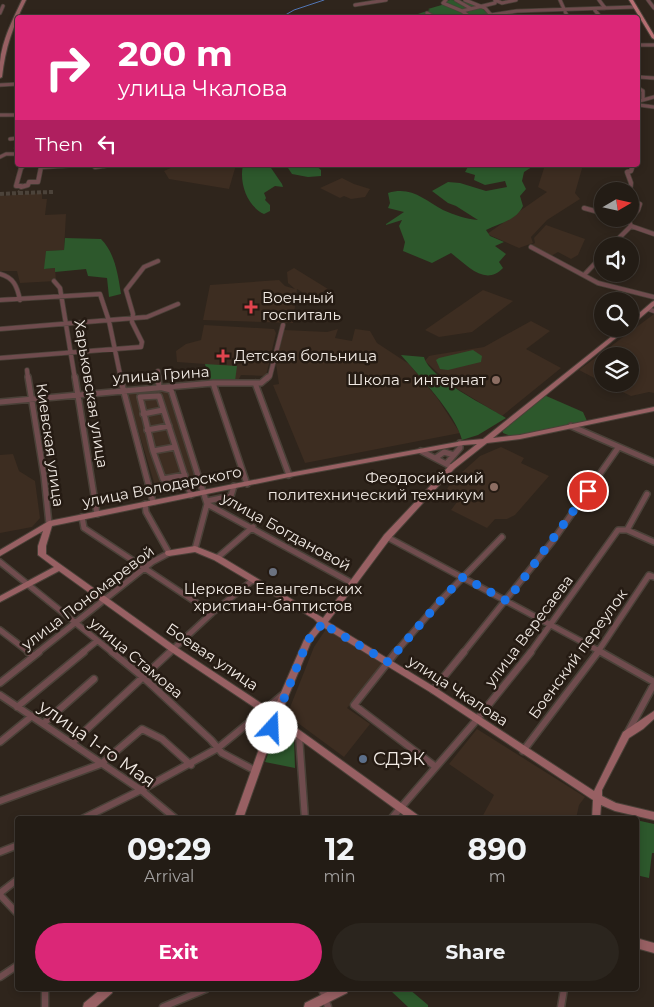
<!DOCTYPE html>
<meta charset="utf-8">
<style>
:root{--surface:#231c15;--page:#2b251e;--text:#f1f3f6;--muted:#a3a1a0;--line:#403a34;--accent:#db2777}
body{margin:0;font-family:Montserrat,sans-serif;background:var(--page);color:var(--text);height:100vh;display:flex;flex-direction:column;font-size:19px;white-space:nowrap}
*{box-sizing:border-box;margin:0}
p{font-size:16px;color:var(--muted)}
.icon{flex:none;width:28px;height:28px;fill:none;stroke:currentColor;stroke-width:2;stroke-linecap:round;stroke-linejoin:round}
.map{position:relative;flex:1;overflow:hidden}
.drawer{position:absolute;left:15px;top:816px;width:624px;height:175px;display:flex;flex-direction:column;background:var(--surface);border-radius:5px;box-shadow:0 2px 8px #0003,0 0 0 1px var(--line)}
.drawer>*{flex:none}
.top-card{position:absolute;left:15px;top:15px;width:625px;height:152px;border-radius:5px;box-shadow:0 2px 8px #0003,0 0 0 1px var(--line);background:#db2777;color:#fff;overflow:hidden}
.needle{width:32px;rotate:81deg}
.controls{position:absolute;left:594px;top:182px;display:grid;gap:10px}
.controls a{display:grid;place-items:center;width:45px;height:45px;border-radius:50%;background:var(--surface);box-shadow:0 2px 8px #0003,0 0 0 1px var(--line);font-size:25px}
.pin{position:absolute;display:grid;place-items:center;width:42px;height:42px;color:#fff;margin:-21px;border:2px solid #fff;border-radius:50%;box-shadow:0 1px 5px #0007}
.me{position:absolute;width:55px;margin:-28px;rotate:20deg;stroke-linejoin:round;filter:drop-shadow(0 0 4px #0008)}
.turn{display:flex;align-items:center;gap:18px;height:105px;padding:0 20px;font-size:22px}
.turn .icon{width:65px;height:65px;stroke-width:2.5}
.turn b{display:block;font-size:35px;line-height:42px}
.then{display:flex;align-items:center;height:48px;padding:0 20px;background:#0003;gap:10px;font-size:19px}
.eta{display:flex;justify-content:space-evenly;align-items:center;height:85px;text-align:center}
.eta b{font-size:30px;font-weight:700;line-height:35px}
.action{display:flex;gap:10px;margin-top:auto;padding:10px 20px}
.action a{flex:1;height:58px;border-radius:30px;background:var(--accent);color:#fff;font-size:20px;font-weight:700;line-height:58px;text-align:center}
.action a+a{background:var(--page);color:var(--text)}
.map>svg:first-child{display:block}
.built{fill:#3d2d21}
.green{fill:#2d582c}
.lines{fill:none;stroke-linecap:round;stroke-linejoin:round}
.stream{stroke:#5276b5;stroke-width:1}
.street-tunnel{stroke:#4c433a;stroke-width:4;stroke-dasharray:4 2;stroke-linecap:butt}
.street-far3-casing{stroke:#4a4138;stroke-width:4.5}
.street-far2-casing{stroke:#4a4138;stroke-width:5.5}
.street-far1-casing{stroke:#4a4138;stroke-width:8}
.street-casing{stroke:#4a4138;stroke-width:9}
.secondary-casing{stroke:#4a4138;stroke-width:2}
.primary-casing{stroke:#4a4138;stroke-width:2}
.street-far3{stroke:#704c4e;stroke-width:3}
.street-far2{stroke:#704c4e;stroke-width:4}
.street-far1{stroke:#704c4e;stroke-width:5}
.street{stroke:#704c4e;stroke-width:6}
.secondary{fill:#986063;fill-rule:evenodd}
.primary{fill:#b76f73;fill-rule:evenodd}
.route{stroke:#1a73e8;stroke-width:9;stroke-dasharray:0 16.2}
.health-dot{fill:#e0444e;stroke:#251b13;stroke-width:2}
.education-dot{fill:#8d6e63;stroke:#251b13;stroke-width:2}
.worship-dot{fill:#6b7280;stroke:#251b13;stroke-width:2}
.service-dot{fill:#5c6f8a;stroke:#251b13;stroke-width:2}
.labels{text-anchor:middle;stroke-width:5;stroke-linejoin:round;paint-order:stroke}
.poi-label{font-size:15px;fill:#f1eae4;stroke:#251b13;text-anchor:start}
.street-label{font-size:15px;fill:#f1eae4;stroke:#251b13}
.near-street-label{font-size:18px;fill:#f1eae4;stroke:#251b13}
.near-poi-label{font-size:18px;fill:#f1eae4;stroke:#251b13;text-anchor:start}
</style>
<div class="map">
<svg width="654" height="1007" viewBox="0 0 654 1007">
<rect width="100%" height="100%" fill="#2f251c"/>
<path class="built" d="M177,165H236L229,189L169,179L164,171Z
M545,165H583L575,193L580,199L547,220L531,237L533,243L519,248L487,234L547,192L538,187Z
M342,178L354,184L370,189L365,197L351,199L344,196L340,198L320,188Z
M42,193V199H47L45,215L66,214L64,250L46,251L45,269L55,268L56,281L20,283L17,271H0V196Z
M546,225L585,239L578,255L571,259L558,252L551,256L531,245L535,243L534,238Z
M294,268L328,289L312,298L297,289L293,323L203,320L210,285L279,280L285,286L295,289L288,283L287,272Z
M483,290L513,301L472,332L439,337L425,330Z
M654,314V393L649,392L631,396L606,384H630V356H602V382L579,370Z
M531,321L550,331L526,349L561,368L502,416L451,385L425,361L429,356L434,355L484,347Z
M204,325L274,329L276,333L266,376L241,375L239,379L235,381H210L205,364L177,362L176,351L186,344L201,340Z
M338,329L335,338L352,341L355,329L370,331L377,343L409,364L438,399L460,433L305,463L273,385L279,384L276,364L284,330L327,332Z
M166,388L198,483L156,489L127,393Z
M501,447L524,458L521,463L549,476L515,515L507,519H495L487,528L451,510L460,498L446,491L451,482L480,456Z
M13,454L19,471L35,481L40,518L32,527L0,533V455Z
M326,629L384,665L347,708L370,724L344,757L287,715L314,647Z
M477,729L585,797L579,805L576,819H481L494,795L449,764Z"/>
<path class="green" d="M450,0C465,0 479,3 489,15V18H406L430,10L428,9L445,4L443,2Z
M243,165H269L282,184L283,187L275,186L264,193L266,198L265,200L270,205V211L264,214C247,206 239,183 243,165Z
M286,165H315L321,170V176L308,177L292,174Z
M469,165H535L524,172L522,181L526,189L520,196L523,206C516,221 499,223 486,230L490,236L504,242L495,246L506,254L499,262L503,268C485,287 467,265 451,253L432,263L403,251L405,242L399,226L402,220L386,225V224L404,212L388,208L390,203L388,193C412,186 424,200 443,210C454,215 466,219 478,220L456,206L448,203L432,191L448,182L460,183L486,191L507,187L505,181L485,185L474,180L475,175L465,172Z
M65,238L101,239C115,253 118,275 121,294L109,297L107,278L88,276L86,269L55,272V268L44,269L46,251L64,250Z
M473,350L482,356L481,362L448,370L440,369L436,360L439,358Z
M401,355L424,357C429,378 487,406 506,418L478,435L462,440C456,414 418,375 401,355Z
M205,364L237,366L235,381H210Z
M544,395L583,412L587,421L521,435L511,436L503,433L502,430Z
M278,727L294,738L295,768L265,762Z
M636,820L654,824V853H652L649,878L636,875Z
M394,989H409L428,1005V1007H408L391,991Z"/>
<g class="lines">
<path class="stream" d="M280,18L294,10L324,0"/>
<path class="street-tunnel" d="M19,193L53,192
M0,194L19,193L20,191"/>
<defs>
<path id="street-far3" d="M446,0L443,3L462,11L471,18
M456,0L470,8
M465,0L485,8L491,15
M495,0L502,3L516,0
M560,0L568,18
M599,0L605,8
M648,0L654,8
M355,5L386,0
M594,9L601,18
M462,11L495,3V0
M0,13L3,6
M427,13L436,18
M471,18L517,11L635,7
M638,45H654
M638,77L654,78
M0,85L18,84
M638,88L643,91V100L654,97
M643,100L639,101V105L654,107
M0,115H18
M638,116V119
M10,139L18,138
M16,148L18,141
M0,157L6,154H18
M62,166L74,165
M104,166L109,165"/>
<path id="street-far2" d="M95,165V167L109,165
M21,186H16L21,168L24,165
M21,187L28,185L29,182H38L41,167L74,165
M630,191L631,183L627,172L631,171L633,165
M584,208L602,213
M621,219L629,221
M629,221L638,210L640,204L630,202
M631,226L654,234
M611,246L631,226L629,221
M531,247L598,283L654,297
M0,274C14,278 17,286 20,300
M585,274L602,256
M54,281L60,288L75,379
M0,300L100,294L109,321L121,379
M648,309L654,311
M0,329L147,317L178,304
M0,358L141,347L142,342L132,322L133,314L126,290L144,267L158,261
M27,370L28,379
M158,371V379
M267,379L270,376L283,325"/>
<path id="street-far1" d="M28,377L44,476L49,524
M75,377L97,514
M120,377L153,502
M158,377L159,387L171,390L207,504L195,549
M213,383L247,484
M255,383L289,475
M0,402L213,383H261L268,377
M143,414L163,410
M571,426L654,462
M147,430L169,426
M175,447L153,451L140,397L159,396L191,495
M153,451L163,479L185,475
M421,451L452,467
M437,457L444,452L454,455
M447,463L460,448V443
M207,501L231,496L234,486
M207,504L352,583
M82,517L84,528L212,613
M627,530L647,494
M387,537L603,653
M217,558L253,527
M0,562L113,653
M0,630L30,653
M37,653L152,562L169,553L146,512L145,504
M82,653L97,641
M169,653L212,613L253,580
M395,653L441,600L502,537
M463,653L552,542L618,448
M530,653L618,530H627L654,542
M597,653L649,575L654,577"/>
<path id="street" d="M28,652L33,656
M112,652L144,678L211,740L222,753L256,771
M396,652L354,705L436,767
M601,652L654,682
M0,683L39,652
M433,690L464,652
M0,695L141,790L176,819
M17,707L84,652
M44,723L94,679
M628,732L654,684
M299,736L305,819
M0,742L32,716
M72,743L170,652
M523,751L598,652
M0,801L101,764L142,729L162,739L191,765
M82,819L141,790L218,748L285,693
M391,819L474,723L531,652
M0,852L18,845
M0,893L18,879
M0,895L18,914
M0,977L18,965
M45,989V1007
M322,989L328,1007
M163,1007L206,989
M561,1007L564,989"/>
<path id="secondary" d="M22,0H26C13,26 5,48 2,77L0,78C0,73 0,67 0,62C2,40 13,19 22,0Z
M654,301V306L632,325L630,326V321L652,302Z
M621,329H627L493,438L520,435L654,407V411L520,439L487,443L454,469L390,539L328,622L436,688L594,791L623,732L654,711V719L643,729L629,738L602,790V796L616,803L654,812V820L615,811L601,805L600,819H592L593,800L430,692L323,627L311,642L280,716L419,816L420,819H409L277,723L243,819H234L270,718L170,651L59,571L0,602V596L54,567L38,555V546L43,531L0,556V550L49,521L289,473L463,441L483,439ZM477,444L450,465L384,535L323,618L220,556L195,546L166,551L165,553L166,555L169,556L195,552L214,560L314,619L318,623L304,640L273,711L176,647L46,554V546L52,526L289,477L463,445Z
M636,938L654,943V953L636,948Z
M101,989H113L112,993L96,1007H83L84,1003Z
M333,989H348L347,993L319,1007H304L305,1003Z"/>
<path id="primary" d="M629,0H633L654,35V39L652,38Z"/>
</defs>
<use href="#street-far3" class="street-far3-casing"/>
<use href="#street-far2" class="street-far2-casing"/>
<use href="#street-far1" class="street-far1-casing"/>
<use href="#street" class="street-casing"/>
<use href="#secondary" class="secondary-casing"/>
<use href="#primary" class="primary-casing"/>
<use href="#street-far3" class="street-far3"/>
<use href="#street-far2" class="street-far2"/>
<use href="#street-far1" class="street-far1"/>
<use href="#street" class="street"/>
<use href="#secondary" class="secondary"/>
<use href="#primary" class="primary"/>
</g>
<g class="lines">
<path class="route" d="M272,728L308,640L324,622L328,627L388,662L441,600L463,577L507,601L588,491"/>
</g>
<g class="health-dot">
<path d="M248.5 299.5h5v5h5v5h-5v5h-5v-5h-5v-5h5z"/>
<path d="M220.5 348.5h5v5h5v5h-5v5h-5v-5h-5v-5h5z"/>
</g>
<g class="education-dot">
<circle cx="496" cy="380" r="5"/>
<circle cx="494" cy="487" r="5"/>
</g>
<circle class="worship-dot" cx="273" cy="572" r="5"/>
<circle class="service-dot" cx="363" cy="759" r="5"/>
<g class="labels">
<g class="poi-label">
<text x="262" y="303">Военный<tspan x="262" dy="17">госпиталь</tspan></text>
<text x="234" y="361">Детская больница</text>
<text x="486" y="385" text-anchor="end">Школа - интернат</text>
<text x="484" y="483" text-anchor="end">Феодосийский<tspan x="484" dy="17">политехнический техникум</tspan></text>
<text x="273" y="594" text-anchor="middle">Церковь Евангельских<tspan x="273" dy="17">христиан-баптистов</tspan></text>
</g>
<g class="street-label">
<text transform="translate(161 375) rotate(-4)" y="5">улица Грина</text>
<text transform="translate(91 394) rotate(81)" y="5">Харьковская улица</text>
<text transform="translate(50 445) rotate(82)" y="5">Киевская улица</text>
<text transform="translate(162 487) rotate(-11)" y="5">улица Володарского</text>
<text transform="translate(286 532) rotate(29)" y="5">улица Богдановой</text>
<text transform="translate(88 598) rotate(-37)" y="5">улица Пономаревой</text>
<text transform="translate(529 631) rotate(-53)" y="5">улица Вересаева</text>
<text transform="translate(578 654) rotate(-54)" y="5">Боенский переулок</text>
<text transform="translate(212 657) rotate(34)" y="5">Боевая улица</text>
<text transform="translate(136 658) rotate(40)" y="5">улица Стамова</text>
<text transform="translate(458 691) rotate(33)" y="5">улица Чкалова</text>
</g>
<g class="near-street-label">
<text transform="translate(97 744) rotate(35)" y="6">улица 1-го Мая</text>
</g>
<g class="near-poi-label">
<text x="373" y="765">СДЭК</text>
</g>
</g>
</svg>
<div class="controls">
<a><svg class="needle" viewBox="-14 -14 28 28"><path d="M0-13l5 13h-10z" fill="#e53935"/><path d="M0 13l5-13h-10z" fill="#a3a1a0"/></svg></a>
<a><svg class="icon" aria-label="sound" viewBox="0 0 24 24"><path d="M4 9h4l5-4v14l-5-4H4zM17 9q2 3 0 6"/></svg></a>
<a><svg class="icon" aria-label="search" viewBox="0 0 24 24"><circle cx="10" cy="10" r="6"/><path d="M15 15l6 6"/></svg></a>
<a><svg class="icon" aria-label="layers" viewBox="0 0 24 24"><path d="M12 4l9 5-9 5-9-5zM3 14l9 5 9-5"/></svg></a>
</div>
<div class="pin" style="left:588px;top:491px;background:#d93025"><svg class="icon" aria-label="arrive" viewBox="0 0 24 24"><path d="M6 21V4h12l-3 4 3 4H6"/></svg></div>
<svg class="me" style="left:272px;top:728px" viewBox="-20 -20 40 40"><circle r="19" fill="#fff"/><path d="M0-13L10 11 0 6-10 11z" fill="#1a73e8"/></svg>
<div class="top-card">
<div class="turn"><svg class="icon" aria-label="right" viewBox="0 0 24 24"><path d="M7 20v-9h11M14 6l5 5-5 5"/></svg><div><b>200 m</b>улица Чкалова</div></div>
<div class="then">Then<svg class="icon" aria-label="left" viewBox="0 0 24 24"><path d="M17 20v-9H6M10 6l-5 5 5 5"/></svg></div>
</div>
<section class="drawer">
<div class="eta">
<div><b>09:29</b><p>Arrival</p></div>
<div><b>12</b><p>min</p></div>
<div><b>890</b><p>m</p></div>
</div>
<div class="action"><a>Exit</a><a>Share</a></div>
</section>
</div>
